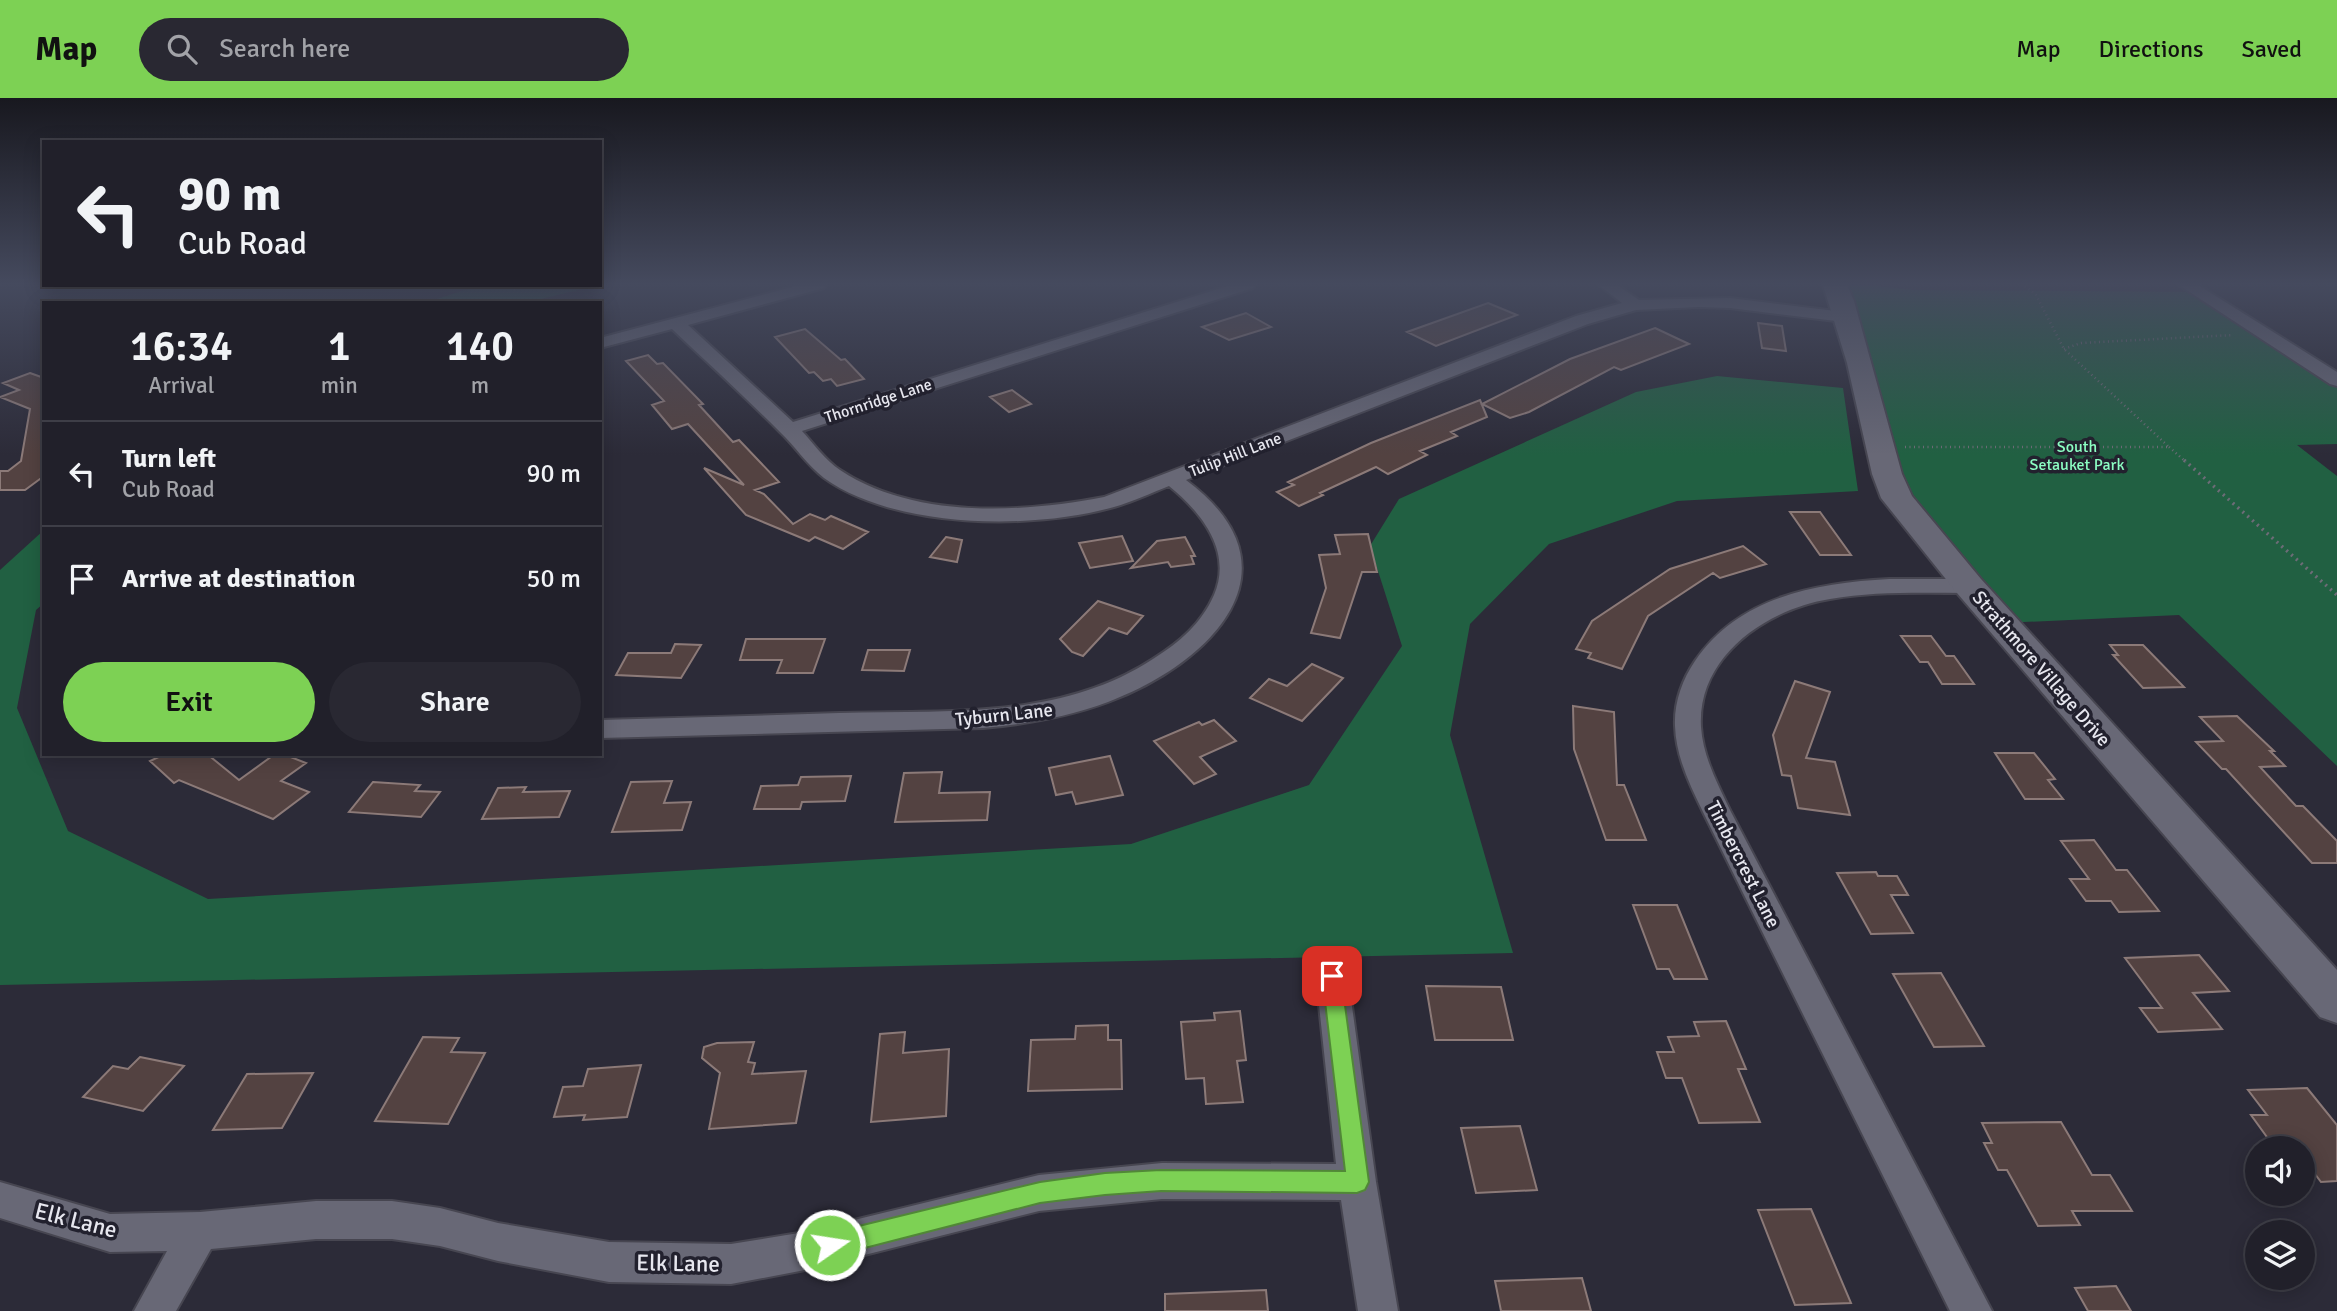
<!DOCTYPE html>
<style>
:root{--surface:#21202a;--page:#292832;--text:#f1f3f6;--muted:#a2a3a8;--line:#3e3e47;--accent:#7dd154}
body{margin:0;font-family:Signika,sans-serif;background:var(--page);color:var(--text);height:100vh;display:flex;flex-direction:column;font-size:26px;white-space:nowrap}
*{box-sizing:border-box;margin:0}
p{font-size:23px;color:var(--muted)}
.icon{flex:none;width:38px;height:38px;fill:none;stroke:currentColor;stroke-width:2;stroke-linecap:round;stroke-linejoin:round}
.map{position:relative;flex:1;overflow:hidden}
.details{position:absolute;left:42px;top:203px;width:560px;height:455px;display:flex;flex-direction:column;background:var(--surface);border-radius:0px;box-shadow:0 4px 18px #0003,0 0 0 2px var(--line)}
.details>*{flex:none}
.hud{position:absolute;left:42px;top:42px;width:560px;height:147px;border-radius:0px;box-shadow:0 4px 18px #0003,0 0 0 2px var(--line);background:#21202a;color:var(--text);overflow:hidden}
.controls{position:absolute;left:2245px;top:1038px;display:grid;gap:14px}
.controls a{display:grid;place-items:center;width:70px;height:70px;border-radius:50%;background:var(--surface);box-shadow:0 4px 18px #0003,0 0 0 2px var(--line);font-size:35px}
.pin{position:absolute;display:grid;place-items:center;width:60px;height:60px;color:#fff;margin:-30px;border-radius:14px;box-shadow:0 4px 10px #0006}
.me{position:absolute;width:77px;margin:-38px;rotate:77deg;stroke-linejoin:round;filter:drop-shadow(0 0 5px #0008)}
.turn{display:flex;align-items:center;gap:24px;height:147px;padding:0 21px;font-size:32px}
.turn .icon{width:91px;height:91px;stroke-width:2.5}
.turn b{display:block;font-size:49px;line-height:60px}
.eta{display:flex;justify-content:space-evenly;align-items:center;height:119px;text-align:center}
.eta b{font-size:42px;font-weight:600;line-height:49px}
.cta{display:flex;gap:14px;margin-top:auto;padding:14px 21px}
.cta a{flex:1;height:80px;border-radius:42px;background:var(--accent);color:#111;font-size:28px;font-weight:600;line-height:80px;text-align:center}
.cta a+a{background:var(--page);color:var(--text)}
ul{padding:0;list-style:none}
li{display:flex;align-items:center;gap:21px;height:105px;padding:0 21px;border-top:2px solid var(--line)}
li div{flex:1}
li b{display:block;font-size:26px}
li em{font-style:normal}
header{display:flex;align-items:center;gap:42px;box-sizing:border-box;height:98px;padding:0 35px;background:var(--accent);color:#111}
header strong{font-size:33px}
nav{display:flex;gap:38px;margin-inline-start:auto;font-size:24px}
.search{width:490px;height:63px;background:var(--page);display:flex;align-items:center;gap:18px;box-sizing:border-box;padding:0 24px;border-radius:38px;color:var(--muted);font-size:26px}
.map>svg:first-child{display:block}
.green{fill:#216042}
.building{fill:#534241;stroke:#8c7a78;stroke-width:2}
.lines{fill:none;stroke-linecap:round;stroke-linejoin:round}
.street-casing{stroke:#474651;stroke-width:4}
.secondary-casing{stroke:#474651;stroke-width:4}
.path-far1{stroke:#6d6c77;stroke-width:2.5;stroke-dasharray:1 3.5;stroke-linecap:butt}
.path{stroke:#6d6c77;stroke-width:3.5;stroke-dasharray:2 4.5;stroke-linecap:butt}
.street{fill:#686876;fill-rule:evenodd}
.secondary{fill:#686876;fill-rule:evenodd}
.route{fill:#7dd154;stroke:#518837;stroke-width:2}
.labels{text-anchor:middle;stroke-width:7;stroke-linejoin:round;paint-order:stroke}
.far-street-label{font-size:16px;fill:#e7e7ef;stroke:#22212e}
.far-park-label{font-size:16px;fill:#8cfec3;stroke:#22212e}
.street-label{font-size:19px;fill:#e7e7ef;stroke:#22212e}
.near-street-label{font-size:23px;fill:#e7e7ef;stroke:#22212e}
</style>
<header>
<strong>Map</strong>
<div class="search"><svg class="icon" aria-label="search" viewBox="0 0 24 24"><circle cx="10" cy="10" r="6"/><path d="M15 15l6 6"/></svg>Search here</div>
<nav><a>Map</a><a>Directions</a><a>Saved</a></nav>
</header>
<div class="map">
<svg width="2337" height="1213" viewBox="0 0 2337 1213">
<rect width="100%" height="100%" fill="#2c2b38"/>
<path class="green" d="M481,187H599L524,205H424Z
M1835,187H1868L1914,192L2195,194L2337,282V346L2297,347L2337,378V668L2179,517L2002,525L1920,428Z
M1717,278L1843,290L1858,393L1677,403L1549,446L1470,526L1450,637L1513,855L0,887V472L44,432V505L36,512L17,610L68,733L208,801L1131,746L1309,687L1402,548L1370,448L1399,401L1636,294Z"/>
<path class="building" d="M1488,205L1517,217L1436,248L1407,234Z
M1246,215L1271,229L1229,242L1202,229Z
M1758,225L1782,228L1786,253L1762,250Z
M1655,230L1689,246L1621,272L1614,269L1529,314L1510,320L1482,306L1570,261Z
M805,231L841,262L845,261L864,281L837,288L831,281L823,283L814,274L809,275L775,239Z
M648,257L657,266L663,265L703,306L699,307L733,344L739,342L779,384L755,392L764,396L793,426L810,416L825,422L831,418L868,434L843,451L815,439L809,443L746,417L704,370L744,387L688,326L672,331L652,307L664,303L626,263Z
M30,275L44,280V378L25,392H0V373H8L21,363L30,311L0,299L19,292L3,285Z
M1012,292L1031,306L1009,314L990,299Z
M1480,302L1487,319L1451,334L1457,338L1420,353L1427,357L1388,376L1376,369L1320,395L1323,397L1299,408L1277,394L1294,387L1288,384L1371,345Z
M1790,414H1820L1851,457H1820Z
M1368,436L1377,474H1362L1340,540L1311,535L1326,490L1319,457L1340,456L1335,437Z
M1122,438L1133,463L1090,470L1079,445Z
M946,439L962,442L957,464L930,459Z
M1185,439L1195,458H1191L1194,466L1171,469L1168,464L1131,470L1157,443Z
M1743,448L1766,466L1720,480L1713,475L1648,518L1622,571L1588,560L1591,555L1576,551L1592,523L1670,471Z
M1098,503L1143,518L1127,536L1109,530L1083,558L1072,554L1060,541Z
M1901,538H1931L1946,558H1954L1974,586H1942L1928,564H1920Z
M746,541H825L813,575H777L782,562H740Z
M675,546L701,547L681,580L616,577L628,555H671Z
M2110,547H2143L2184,589L2143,590L2113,557H2118Z
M868,552H910L904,573L862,572Z
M1312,566L1343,580L1302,623L1250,600L1269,581L1287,588Z
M1795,583L1830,594L1806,660L1835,664L1850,717L1798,710L1791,678L1782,677L1773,637Z
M1573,608L1614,614L1617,687H1624L1646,742H1606L1574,651Z
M2237,618L2274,653H2270L2285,668L2260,669L2296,708H2303L2337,743V765H2312L2226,671H2222L2196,644L2223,643L2200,619Z
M1214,622L1236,643L1200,659L1216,676L1194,686L1154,643L1199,624L1202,627Z
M1995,655H2034L2055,681L2048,682L2063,701H2025Z
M165,656H207L239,682L275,656H283L306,665L281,683L309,694L273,721L179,682L174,685L150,663Z
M1110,658L1123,697L1076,706L1072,694L1056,697L1049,670Z
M942,674L939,695L990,694L987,722L895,724L904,675Z
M851,678L845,703L802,704L800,711H754L761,688L798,687L801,679Z
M672,683L664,705L691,704L682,732L612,734L631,684Z
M373,684L420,687L415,693L440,694L421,719L349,714Z
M526,689L523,694L570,693L559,719L482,721L498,690Z
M2094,742L2116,772H2127L2159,813L2119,814L2111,803H2086L2070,781H2089L2061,743Z
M1876,774L1878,778H1897L1908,797H1891L1913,835L1871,836L1837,775Z
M1633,807H1677L1707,881H1674L1669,871H1657Z
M2199,857L2229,893L2193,895L2222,931L2158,934L2140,910H2162L2125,860Z
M1941,875L1984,948L1934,949L1893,876Z
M1426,888L1501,889L1513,942H1435Z
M1240,913L1246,962L1237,963L1243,1004L1206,1006L1204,980L1186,981L1181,924L1215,922L1214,915Z
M1726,923L1746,971H1738L1760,1024L1699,1025L1682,980H1666L1657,954H1674L1668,939L1699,938L1694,924Z
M1108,927V942H1121L1122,991L1028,993L1031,942L1075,941L1076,928Z
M905,934L903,955L949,951L946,1018L871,1024L880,936Z
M423,939L459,940L451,954L485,955L448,1026L375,1023Z
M754,944L748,964L755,965L752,976L806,973L796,1025L709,1031L720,975L702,960L704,949L717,945Z
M140,959L184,968L143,1013L83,999L113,968L128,971Z
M641,967L627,1019L583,1022L585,1017L554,1019L563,989L583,988L588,971Z
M313,975L282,1030L213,1032L247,976Z
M2307,990L2337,1027V1083L2321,1084L2303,1060V1050H2295L2292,1046H2272L2251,1017H2267L2248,992Z
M2061,1024L2092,1077H2110L2132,1113H2072L2080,1127L2038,1128L2007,1072H1998L1984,1045H1992L1982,1025Z
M1520,1028L1537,1092L1476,1095L1461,1030Z
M1811,1111L1851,1205L1795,1207L1758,1112Z
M1582,1180L1591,1213H1501L1495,1183Z
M2116,1188L2131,1213H2088L2075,1190Z
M1266,1192L1268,1213H1165V1196Z"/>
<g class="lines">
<defs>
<path id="street" d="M800,187H826L824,190L688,227L793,324L1231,187H1255L1253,190L802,333C814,346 825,362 840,372C914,421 1021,415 1104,399L1576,218L1622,205L1599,187H1617L1639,202L1730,200L1844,214L1853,219L1844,224L1730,210L1698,209L1636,212L1588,226L1186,382C1306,471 1210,566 1108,604C1068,619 1026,626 983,630L600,640V622C680,620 759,618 839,615C946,612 1060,622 1153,561C1180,544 1201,526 1214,497C1233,453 1201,414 1169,388C1151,395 1132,404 1114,409C1033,432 895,431 824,380C807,367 795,348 780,334C745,299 708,265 672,231L600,250V240Z
M2179,187H2198L2337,274V288L2330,286Z
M1889,481H1969L1977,483L1981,488L1977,493L1969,495C1923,495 1876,493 1830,501C1767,511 1697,558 1701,629C1703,659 1718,687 1731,714L1992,1213H1950L1703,714C1690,687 1676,659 1675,628C1674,605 1682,582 1695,563C1738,499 1816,485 1889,481Z
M1332,866L1344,870L1348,879L1376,1084L1398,1213H1358L1341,1102L1162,1101L1039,1113L805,1172L731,1186L609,1184L498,1163L440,1148L392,1141H316L211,1151L176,1213H134L167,1153L110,1154L0,1120V1084L110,1116L200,1114L316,1103H392L440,1110L498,1125L609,1144L731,1146L805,1134L1039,1077L1162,1065L1336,1066L1316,879L1320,870Z"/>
<path id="secondary" d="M1823,187H1847L1854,203L1902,376L1912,398L1981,481L2337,872V925L2320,919L1957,495L1881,400L1872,376L1847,265Z"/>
</defs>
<use href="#street" class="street-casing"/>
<use href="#secondary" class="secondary-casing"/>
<path class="path-far1" d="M514,191L540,187
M2064,251L2081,245L2233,237
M1905,349H2169L2064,251L2036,197L2024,187
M2169,349L2186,364"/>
<path class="path" d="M2184,362L2337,497"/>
<use href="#street" class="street"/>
<use href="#secondary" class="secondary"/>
</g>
<linearGradient id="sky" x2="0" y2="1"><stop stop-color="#18181f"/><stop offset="0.52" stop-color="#454a5e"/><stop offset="1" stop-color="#454a5e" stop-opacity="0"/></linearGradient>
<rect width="2337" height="357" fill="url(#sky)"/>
<path class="route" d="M1332,870L1339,873L1341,878L1369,1084L1365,1092L1357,1095L1161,1093L1105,1097L1040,1105L830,1159L822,1155L819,1147L822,1139L830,1135L1040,1084L1105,1075L1161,1072L1345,1073L1322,878L1325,873Z"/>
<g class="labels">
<g class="far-street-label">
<text transform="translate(878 302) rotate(-18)" y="6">Thornridge Lane</text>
<text transform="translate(1235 356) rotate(-21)" y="6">Tulip Hill Lane</text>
</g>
<g class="far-park-label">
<text x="2077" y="354">South<tspan x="2077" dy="18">Setauket Park</tspan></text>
</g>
<g class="street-label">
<text transform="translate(2042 570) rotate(49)" y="7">Strathmore Village Drive</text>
<text transform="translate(1004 616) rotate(-6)" y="7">Tyburn Lane</text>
<text transform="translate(1744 766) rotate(63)" y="7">Timbercrest Lane</text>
</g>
<g class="near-street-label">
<text transform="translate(76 1122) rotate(14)" y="8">Elk Lane</text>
<text transform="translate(678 1165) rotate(1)" y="8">Elk Lane</text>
</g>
</g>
</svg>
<div class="controls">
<a><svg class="icon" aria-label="sound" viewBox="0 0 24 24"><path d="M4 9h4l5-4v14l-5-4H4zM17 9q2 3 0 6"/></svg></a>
<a><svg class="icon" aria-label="layers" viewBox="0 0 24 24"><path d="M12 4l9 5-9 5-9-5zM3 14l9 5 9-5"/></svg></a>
</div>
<div class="pin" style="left:1332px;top:878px;background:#d93025"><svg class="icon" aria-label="arrive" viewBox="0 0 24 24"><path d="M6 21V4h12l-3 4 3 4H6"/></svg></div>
<svg class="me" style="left:830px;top:1147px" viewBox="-20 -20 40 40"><circle r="17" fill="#7dd154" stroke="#fff" stroke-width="3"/><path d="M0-11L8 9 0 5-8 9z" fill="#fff"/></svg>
<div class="hud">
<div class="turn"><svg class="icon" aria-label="left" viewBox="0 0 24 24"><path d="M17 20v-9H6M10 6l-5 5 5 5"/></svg><div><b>90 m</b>Cub Road</div></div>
</div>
<section class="details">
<div class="eta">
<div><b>16:34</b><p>Arrival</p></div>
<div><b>1</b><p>min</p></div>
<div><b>140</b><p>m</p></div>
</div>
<ul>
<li><svg class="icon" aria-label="left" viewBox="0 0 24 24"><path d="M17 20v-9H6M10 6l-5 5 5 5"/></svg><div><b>Turn left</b><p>Cub Road</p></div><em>90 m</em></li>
<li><svg class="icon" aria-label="arrive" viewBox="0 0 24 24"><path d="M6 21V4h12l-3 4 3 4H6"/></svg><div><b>Arrive at destination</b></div><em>50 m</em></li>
</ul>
<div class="cta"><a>Exit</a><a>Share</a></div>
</section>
</div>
